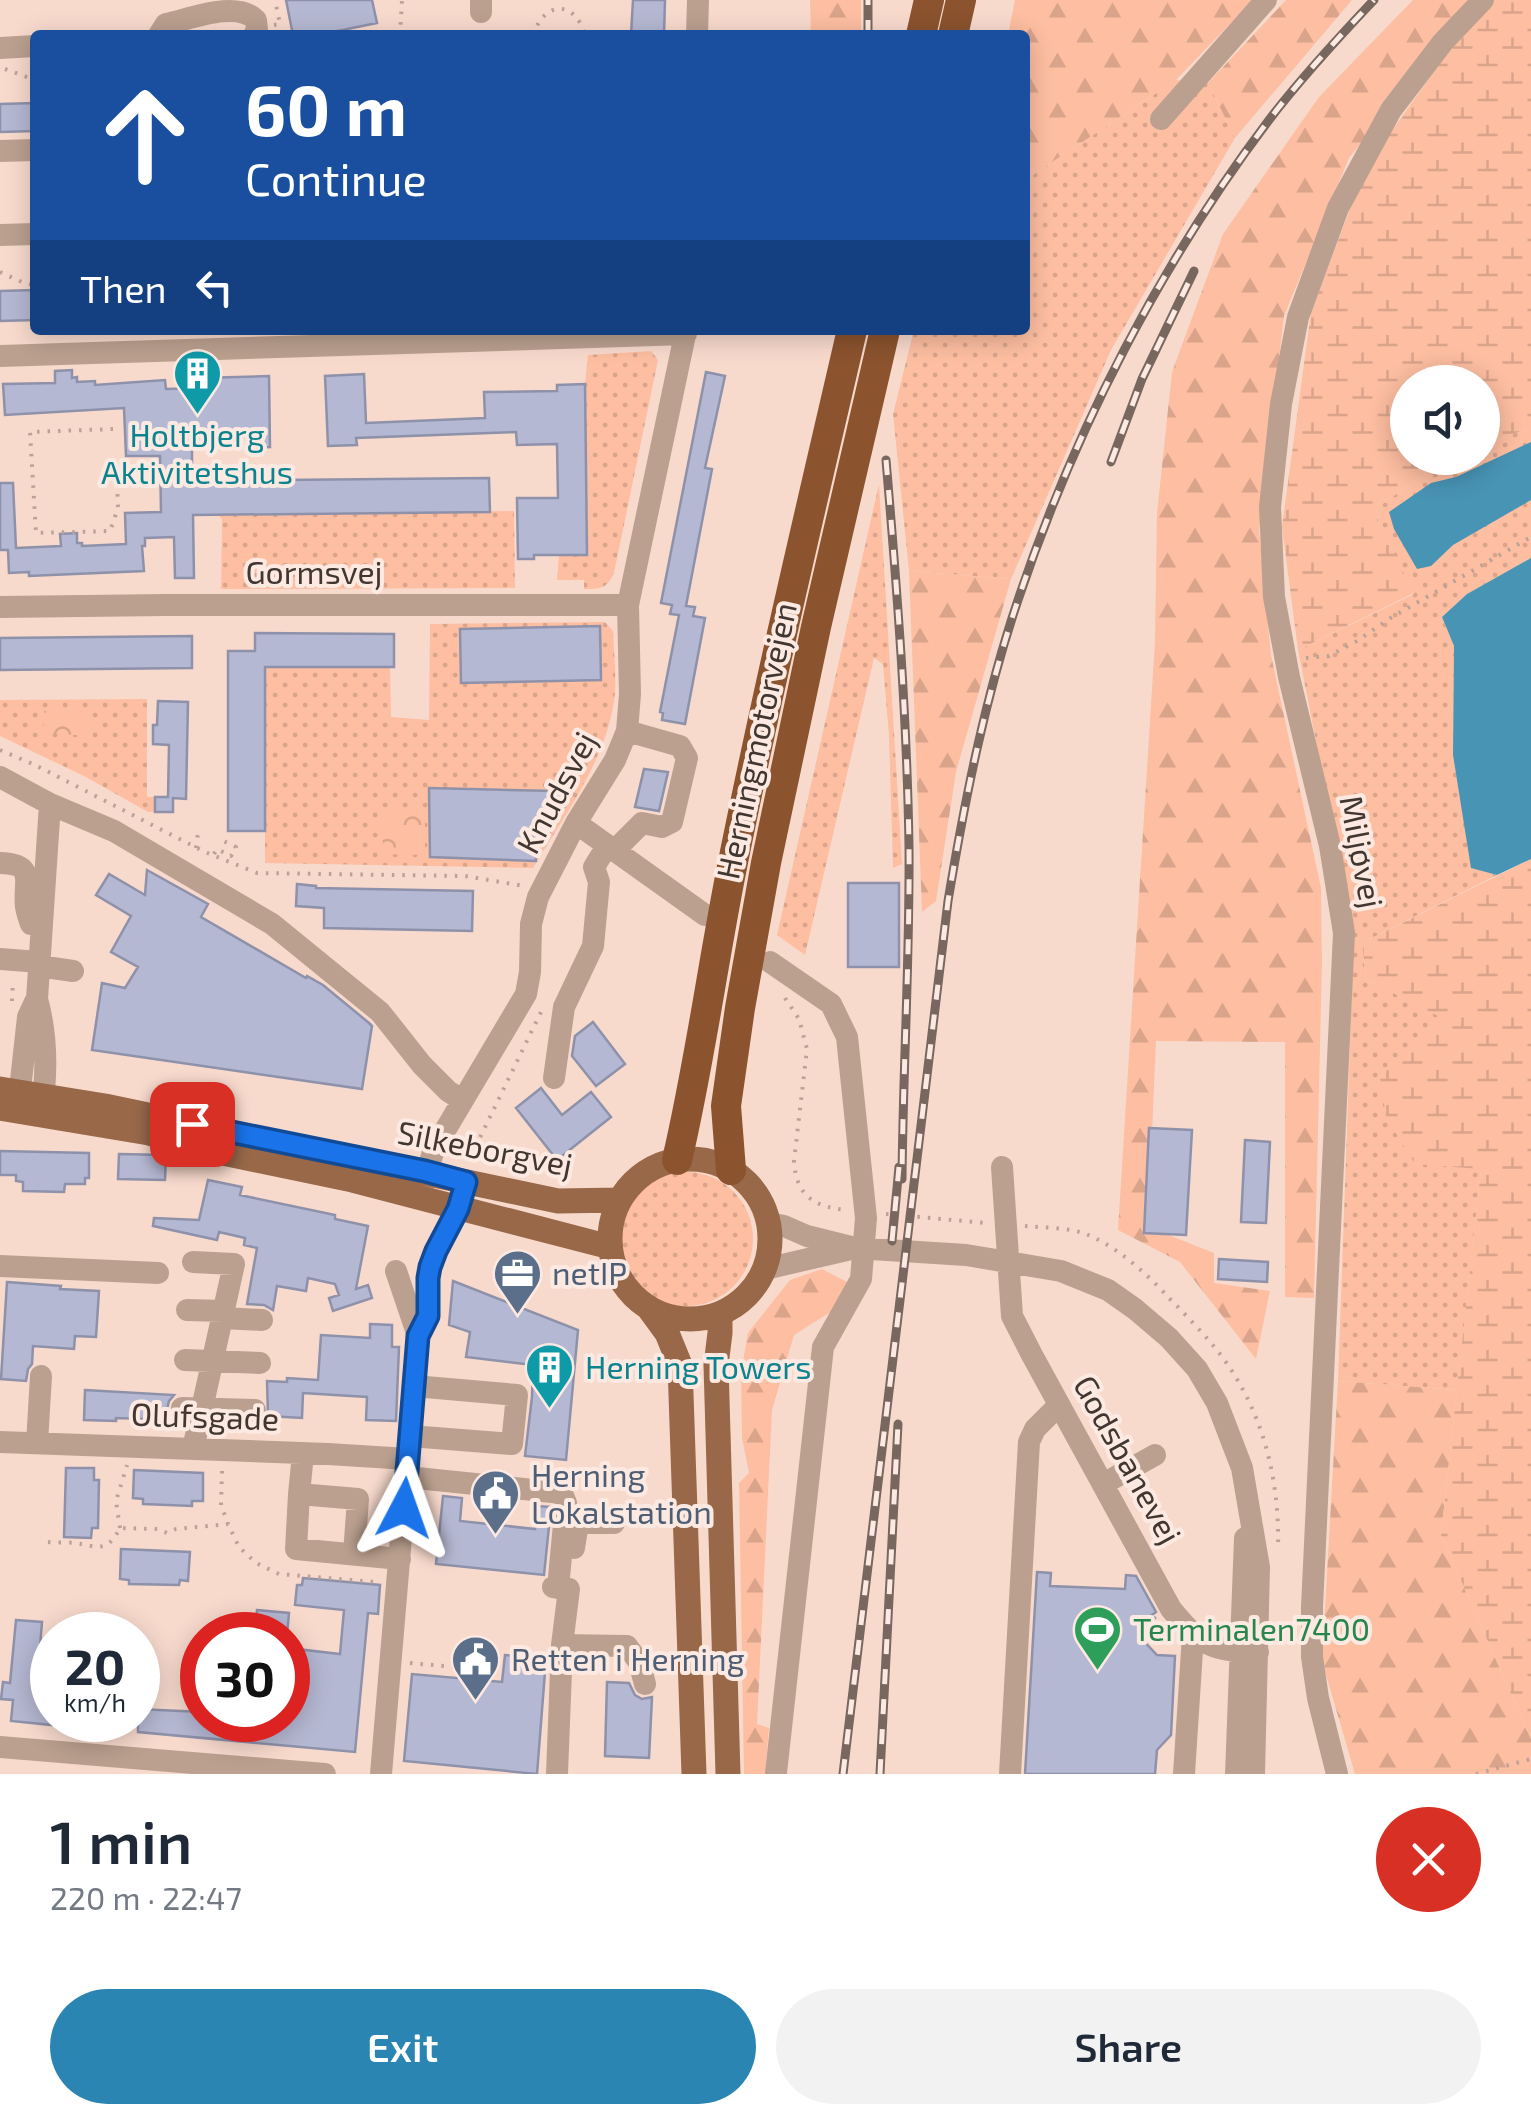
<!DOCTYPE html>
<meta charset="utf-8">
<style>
:root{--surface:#fff;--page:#f2f2f3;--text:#1f2937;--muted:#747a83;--accent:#2a85b3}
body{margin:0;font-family:"Exo 2",sans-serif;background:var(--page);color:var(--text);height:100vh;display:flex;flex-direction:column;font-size:38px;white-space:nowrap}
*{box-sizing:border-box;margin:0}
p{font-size:32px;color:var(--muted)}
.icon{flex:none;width:55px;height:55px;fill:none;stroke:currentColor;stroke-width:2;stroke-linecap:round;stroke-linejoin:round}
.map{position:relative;height:1774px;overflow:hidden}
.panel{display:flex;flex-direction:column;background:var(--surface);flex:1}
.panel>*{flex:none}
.banner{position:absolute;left:30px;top:30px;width:1000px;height:305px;border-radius:10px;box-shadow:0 5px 25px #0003;background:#1a4fa0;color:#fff;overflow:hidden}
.buttons{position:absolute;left:1390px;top:365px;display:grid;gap:20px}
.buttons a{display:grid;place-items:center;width:110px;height:110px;border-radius:50%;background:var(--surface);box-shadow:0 5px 25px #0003;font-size:50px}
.speed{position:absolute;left:30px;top:1612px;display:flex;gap:20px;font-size:50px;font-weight:700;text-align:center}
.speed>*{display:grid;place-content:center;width:130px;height:130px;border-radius:50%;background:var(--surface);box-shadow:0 5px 25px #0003;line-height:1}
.speed small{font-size:25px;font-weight:400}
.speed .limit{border:15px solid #d22;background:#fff;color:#111}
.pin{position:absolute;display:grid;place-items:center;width:85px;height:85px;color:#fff;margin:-42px;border-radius:20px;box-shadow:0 5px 15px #0006}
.me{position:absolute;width:110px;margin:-55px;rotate:4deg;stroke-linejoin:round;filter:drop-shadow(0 0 8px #0008)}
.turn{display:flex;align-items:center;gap:35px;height:210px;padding:0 50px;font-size:45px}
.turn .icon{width:130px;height:130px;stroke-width:2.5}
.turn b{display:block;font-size:70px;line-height:85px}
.then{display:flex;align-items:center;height:95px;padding:0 50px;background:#0003;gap:20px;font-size:38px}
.round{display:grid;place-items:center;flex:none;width:105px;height:105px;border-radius:52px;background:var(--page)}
.summary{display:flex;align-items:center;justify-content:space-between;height:170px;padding:0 50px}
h1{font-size:60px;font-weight:600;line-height:75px}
.primary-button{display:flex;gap:20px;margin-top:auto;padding:20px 50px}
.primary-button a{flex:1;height:115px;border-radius:60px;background:var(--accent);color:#fff;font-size:40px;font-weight:600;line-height:115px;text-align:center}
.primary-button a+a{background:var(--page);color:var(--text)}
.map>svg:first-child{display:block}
.grass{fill:url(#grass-dots)}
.forest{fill:url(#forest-firs)}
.wetland{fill:url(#wetland-marsh)}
.park{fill:url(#park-crowns)}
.water{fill:#4894b5}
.building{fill:#b5b8d2;stroke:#8e91aa;stroke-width:2.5}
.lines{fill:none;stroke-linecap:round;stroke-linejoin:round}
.path{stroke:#baa298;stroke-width:4;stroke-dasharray:2.5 8;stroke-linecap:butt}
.minor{stroke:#bba08f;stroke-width:22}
.major{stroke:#986849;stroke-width:25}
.highway{stroke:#8b532e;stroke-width:30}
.rail-casing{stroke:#77675f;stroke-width:9}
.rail{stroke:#fceae2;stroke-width:5;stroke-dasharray:15;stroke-linecap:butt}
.route-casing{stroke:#114b97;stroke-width:25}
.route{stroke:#1a73e8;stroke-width:18}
.labels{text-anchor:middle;stroke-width:8;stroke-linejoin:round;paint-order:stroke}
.culture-label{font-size:32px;fill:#0d838f;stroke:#fceae2}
.street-label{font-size:32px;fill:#413630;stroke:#fceae2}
.service-label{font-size:32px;fill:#4e5e75;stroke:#fceae2;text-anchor:start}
.leisure-label{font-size:32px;fill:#27864d;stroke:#fceae2;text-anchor:start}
</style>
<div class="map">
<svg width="1531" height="1774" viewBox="0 0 1531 1774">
<defs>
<pattern id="grass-dots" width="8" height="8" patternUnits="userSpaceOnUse" patternTransform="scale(2.5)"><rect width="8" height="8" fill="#fdbea1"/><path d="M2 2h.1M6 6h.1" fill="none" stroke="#daa48b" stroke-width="1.8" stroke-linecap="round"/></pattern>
<pattern id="forest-firs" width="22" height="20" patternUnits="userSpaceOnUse" patternTransform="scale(2.5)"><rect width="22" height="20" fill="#fdbea1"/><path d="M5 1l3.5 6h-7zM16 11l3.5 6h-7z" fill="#daa48b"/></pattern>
<pattern id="wetland-marsh" width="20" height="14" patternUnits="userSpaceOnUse" patternTransform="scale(2.5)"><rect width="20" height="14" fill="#fdbea1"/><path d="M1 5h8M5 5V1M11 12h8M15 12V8" fill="none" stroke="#daa48b"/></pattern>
<pattern id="park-crowns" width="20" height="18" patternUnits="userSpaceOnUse" patternTransform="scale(2.5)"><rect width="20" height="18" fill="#fdbea1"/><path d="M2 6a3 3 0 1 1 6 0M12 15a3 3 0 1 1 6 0" fill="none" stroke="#daa48b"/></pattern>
</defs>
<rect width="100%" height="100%" fill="#f8dacd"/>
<path class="grass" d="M1176,80L1208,83L1235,138L1111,350L1011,579L909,571L893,414L914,330H1025V180Z
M651,351L658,360L614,573C607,589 600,589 584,589V580H557L559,555L587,554L585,384L588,355Z
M1531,430V558L1467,594L1442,617L1454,646L1453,755L1472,868L1497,875L1362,943L1366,979L1443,1018L1380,1077L1481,1169L1457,1390L1338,1381L1354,933L1298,650L1414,594L1379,524L1376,508L1443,462L1454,458H1482L1483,446L1521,431Z
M879,484L902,864L893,868L889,736L883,664L874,658L805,955L777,935Z
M514,511L515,588L221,589L222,519L218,515Z
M605,622L613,631C614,651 616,673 615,693C609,757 565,814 533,868L265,863V667H390L391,717L429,720L430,624Z
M147,699V797H155V812H148L84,776L0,736V700Z
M619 1239a67 67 0 1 1 134 0a67 67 0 1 1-134 0Z"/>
<path class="forest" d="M810,0H861V35H811Z
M1015,0H1253L1176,80L1025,180V35H1008Z
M1286,0H1352L1235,138L1208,83Z
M1413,0H1478L1349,158L1284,316L1259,530L1271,655L1321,888L1322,962L1314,1298L1285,1297V1042L1156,1041L1148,1227L1214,1253V1283L1270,1291L1256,1359L1180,1262L1118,1230L1155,641L1157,513L1172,372L1223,234L1319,97Z
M909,571L1011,579L956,772L936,901L922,912Z
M822,1269L849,1283L845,1303L794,1335L772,1410L757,1724L769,1728L765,1774H744L739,1483L749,1473L742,1438L741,1372L748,1333L790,1280Z
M1338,1381L1457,1390L1441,1535L1531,1739V1774H1355L1322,1661Z"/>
<path class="wetland" d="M1491,0H1531V430L1521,431L1483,446L1482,382H1408V458H1454L1443,462L1376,508L1379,524L1414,593L1298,650L1282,527L1311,312L1366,167L1465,28Z
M1531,859V1739L1441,1535L1481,1169L1415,1164L1386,1117L1380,1077L1442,1018L1366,979L1362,943Z"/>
<path class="park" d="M44,711L92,714L90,736L43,733Z
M382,807L425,808V855L383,854Z"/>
<path class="water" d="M1531,442V500L1453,545L1431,566L1417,569L1394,529L1389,512L1431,483L1456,477Z
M1531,558V859L1497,875L1471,868L1453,755L1454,646L1442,617L1467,594Z"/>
<path class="building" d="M286,0H372L377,23L318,35H293Z
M633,0H665L664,35H631Z
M35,103V131L0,132V104Z
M35,290V320L0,321V291Z
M72,370V378L77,377V382L95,381V385L165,380L166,389L201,388L200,378L269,376L270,447L251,448V436L208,438V446L192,447V481L489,478L490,512L193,515L194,578H175L174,537L145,538V546H142L144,571L29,576V572L9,573L8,550H0V483H13L16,548L61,546L60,534L77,533V543H82V546L126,544L125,513L161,512L160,456H126L124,408L5,415L3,384L55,383V371Z
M706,372L725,376L705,468L712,469L686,606L695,607L693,616L705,618L685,724L662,720L663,713L660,712L679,615L670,614L672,605L661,603Z
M364,374L366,423L485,418L484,392L557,391V385L585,384L587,555H534V559H518L517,498H558L557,444L517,445L516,432L356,438L357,445L328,446L325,376Z
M600,626L601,680L461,683L460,629Z
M255,633L394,634V667H265V831H228V651H255Z
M192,636V668L0,670V638Z
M158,701L188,702L186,799L173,798V812H155V797H168L169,745L153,744V725H157Z
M644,769L668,772L659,811L635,807Z
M560,780L574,790L545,840H535L536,861L430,857L429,788L555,791Z
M147,870L208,904L201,917L306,978L307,976L323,985L369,1023L372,1026L362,1089L92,1050L102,983L125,988L138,967L111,952L131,916L96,895L109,874L145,895Z
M848,883H899V967H848Z
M297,884L316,886V888L473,891L472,931L324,928V908L296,906Z
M593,1022L625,1064L596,1086L572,1056L575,1036Z
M541,1088L562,1115L591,1092L611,1117L557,1160L516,1108Z
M1149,1128L1192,1130L1186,1235L1144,1233Z
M1245,1140L1270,1142L1266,1223L1241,1222Z
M0,1151L89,1153V1178H85V1184H65L64,1192L23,1191V1182L16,1181V1175H0Z
M119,1154L166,1155L165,1180L118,1179Z
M208,1180L242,1187L240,1195L335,1215V1219L368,1226L356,1289L368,1285L372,1298L333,1311L329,1298L339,1295L335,1284L308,1278L306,1291L277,1286L273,1310L264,1305L247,1304L257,1248L244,1245L245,1238L219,1232L217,1240L153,1226L154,1218L199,1220Z
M1219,1259L1268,1262L1267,1282L1218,1279Z
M453,1281L578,1330L566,1460L525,1456L532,1397L533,1365L466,1357L470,1332L449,1325Z
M7,1282L61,1286L60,1289L99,1291L96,1337L75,1336L74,1349L33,1346L32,1364L28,1369L26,1381L1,1379Z
M370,1324L392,1325V1347H399L396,1421L366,1420L367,1397L303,1393L302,1418L268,1416L267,1381L287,1382V1378L318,1380L321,1335L370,1338Z
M85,1390L174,1395L169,1401L167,1409L174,1420L116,1418V1421L84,1420Z
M66,1468H94V1480H99L98,1528H92L91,1538L64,1537Z
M134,1470L203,1473V1501H192V1506L143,1504V1499L133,1498Z
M443,1496L462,1498L460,1521L535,1529L537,1506L551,1507L544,1575L436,1564Z
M121,1549L190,1552L188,1581L180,1580L179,1585L129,1584V1580L120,1579Z
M1037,1572L1051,1573L1050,1586L1125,1589L1126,1575L1136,1576L1156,1612L1152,1615L1155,1618L1138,1635L1157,1655L1175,1656L1171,1735L1157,1750L1155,1774H1025Z
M303,1578L380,1585L378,1614L368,1613L355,1752L138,1732V1709L202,1712V1720H289L291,1699L295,1700L298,1667L288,1665V1648L340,1654L344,1610L295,1605L297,1585H302Z
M257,1610L289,1613L287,1635H255Z
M16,1620L42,1622L38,1672L52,1673V1725L11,1721L13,1700L1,1699L3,1682L10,1683Z
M505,1655L546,1659L537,1774L404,1761L412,1674L502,1682Z
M607,1682L629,1683L635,1695L642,1699L652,1697L649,1758L605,1756Z"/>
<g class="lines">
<path class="path" d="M274,25L280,24L275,0
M400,35L402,0
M533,35C545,0 575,0 585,35
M5,69L35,80
M0,272L24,283L35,285
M113,429L30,432L36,533L110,531L118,508L117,483
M1306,658L1329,656L1357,641L1392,617L1531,537
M0,750L35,765L205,852L257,873L465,876L524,886
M196,848L198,833
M214,854L217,849L231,856L236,847L219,839
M785,998L799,1019L807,1049L794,1161C796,1195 813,1207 847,1210
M12,1001L13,981
M471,1156L541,1012
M886,1214L986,1223
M1025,1226C1045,1228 1067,1227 1086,1234C1118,1247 1147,1274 1170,1299C1186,1315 1202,1332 1216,1349C1262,1406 1280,1478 1278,1549
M222,1471L221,1505L228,1524L239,1547L256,1563L279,1574L375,1582
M120,1528L116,1501L127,1465
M48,1542C57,1543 67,1542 75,1543C99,1547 107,1553 120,1528L158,1529L167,1533L176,1529L228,1524
M410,1663L490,1670
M1476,1774L1531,1759"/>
<path class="minor" d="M481,12V0
M159,35L166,24C190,19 237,0 256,20L257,30L254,35
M697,35L698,0
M0,48L35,46
M1161,119L1266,0
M0,151L35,150
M0,235L35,234
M0,356L686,334
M0,607L166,605H628
M0,777L50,804L114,831L272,924L380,1012L422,1065L448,1091L462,1100
M576,823L705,915
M614,851L642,823L662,827L672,822L687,758L680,746L627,731
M0,863C37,864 23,881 26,907C26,909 30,922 31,924L41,925
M0,959L39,962
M770,962L831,1004L847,1037L866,1218L861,1279L823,1347L776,1773
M39,966L73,971
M554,1078L564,1007L593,946L599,882L594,867L607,846
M18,1108L28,1017L35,1002
M41,1114C47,1077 47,1035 37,999L50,804
M1002,1167L1012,1316L1032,1355L1171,1609C1201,1645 1210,1651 1258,1652
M422,1189L434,1149L526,994L530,972L531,924L538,897L576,823L615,760L627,731L630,694L628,605L686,330
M769,1223L784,1226L807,1236L855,1248L966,1255L1061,1271L1108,1290L1135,1309L1169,1338L1197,1369L1217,1403L1242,1468L1259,1567L1254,1774
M0,1266L158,1273
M765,1269L847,1250
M187,1310L223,1311
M222,1318L262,1320
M418,1336C422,1330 427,1322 428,1315C431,1299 426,1283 430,1267C438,1241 455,1220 463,1194
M185,1360L260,1363
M182,1408L255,1410
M410,1436L512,1444L517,1395L414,1386
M0,1442L328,1454L408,1459
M37,1443L41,1376
M193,1449L234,1264L193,1262
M303,1454L299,1494L358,1499L354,1554
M407,1477L562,1493L566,1503L558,1588
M1103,1484L1155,1455
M299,1494L296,1549L400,1559
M574,1548L578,1523H614
M553,1587L569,1589L562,1645L557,1774
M562,1645L627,1646L639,1662L645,1684
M0,1747L325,1774
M381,1774L418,1336L396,1271
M1010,1774L1029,1442L1035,1429L1059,1405
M1184,1774L1193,1635
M1236,1774L1245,1538
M1337,1774L1318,1698L1312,1657V1607L1344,933L1330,846L1289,677L1274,597L1270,507L1281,404L1298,317L1338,208L1391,110L1443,42L1483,0"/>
<path class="major" d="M0,1089L105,1106L558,1201L620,1200
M0,1108L149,1133L199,1148L348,1179L610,1247
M610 1239a80 80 0 1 1 160 0a80 80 0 1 1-160 0Z
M648,1307L667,1333L680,1365L694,1774
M720,1314V1333L716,1365L728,1774"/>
<path class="highway" d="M921,35L929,0
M953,35L961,0
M677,1160C700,1062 713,961 733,862C769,684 811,507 852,330
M731,1170L726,1106L740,1008L766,863L816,627L885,330"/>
<defs>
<path id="rail" d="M868,35V0
M886,460C897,589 907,717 909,846C910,957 903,1068 902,1179
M1111,462L1142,379L1194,271
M892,1241L899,1167
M843,1774L948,901C965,799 985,698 1018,600C1075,429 1161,263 1269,120C1301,78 1338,38 1374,0
M880,1774L898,1424"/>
</defs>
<use href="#rail" class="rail-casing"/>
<use href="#rail" class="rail"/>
</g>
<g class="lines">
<defs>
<path id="route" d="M192,1124L425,1171L466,1182L458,1209L436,1251L430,1267L428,1278V1316L418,1336L404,1508"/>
</defs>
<use href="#route" class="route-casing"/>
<use href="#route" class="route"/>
</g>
<defs>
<symbol id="building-pin" viewBox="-11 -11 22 30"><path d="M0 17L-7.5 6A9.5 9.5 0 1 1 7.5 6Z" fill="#0f9aa8" stroke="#fceae2"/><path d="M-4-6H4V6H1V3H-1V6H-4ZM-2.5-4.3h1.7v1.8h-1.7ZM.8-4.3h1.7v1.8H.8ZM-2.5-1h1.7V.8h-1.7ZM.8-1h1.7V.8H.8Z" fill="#fff"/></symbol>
<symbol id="office-pin" viewBox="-11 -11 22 30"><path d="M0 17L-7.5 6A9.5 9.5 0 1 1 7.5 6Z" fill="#5c6f8a" stroke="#fceae2"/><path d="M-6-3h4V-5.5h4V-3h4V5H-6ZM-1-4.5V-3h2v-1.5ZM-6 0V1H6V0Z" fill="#fff"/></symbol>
<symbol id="civic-pin" viewBox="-11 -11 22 30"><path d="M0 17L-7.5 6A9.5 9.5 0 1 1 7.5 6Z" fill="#5c6f8a" stroke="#fceae2"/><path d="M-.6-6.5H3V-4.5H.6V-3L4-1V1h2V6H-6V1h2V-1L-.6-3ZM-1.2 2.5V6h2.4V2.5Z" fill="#fff"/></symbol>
<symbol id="stadium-pin" viewBox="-11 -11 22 30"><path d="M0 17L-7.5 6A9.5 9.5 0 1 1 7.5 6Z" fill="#2e9e5b" stroke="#fceae2"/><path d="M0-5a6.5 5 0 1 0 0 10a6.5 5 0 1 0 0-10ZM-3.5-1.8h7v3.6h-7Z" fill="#fff"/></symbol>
</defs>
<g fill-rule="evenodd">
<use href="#building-pin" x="170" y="346" width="55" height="75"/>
<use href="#office-pin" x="490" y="1246" width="55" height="75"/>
<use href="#building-pin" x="522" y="1340" width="55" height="75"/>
<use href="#civic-pin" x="468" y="1466" width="55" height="75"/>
<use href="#stadium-pin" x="1070" y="1602" width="55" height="75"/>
<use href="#civic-pin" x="448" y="1632" width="55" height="75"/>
</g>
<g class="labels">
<g class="culture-label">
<text x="197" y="447">Holtbjerg<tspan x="197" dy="37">Aktivitetshus</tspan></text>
<text x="585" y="1379" text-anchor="start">Herning Towers</text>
</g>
<g class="street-label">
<text x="314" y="584">Gormsvej</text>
<text transform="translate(757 741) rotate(-78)" y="11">Herningmotorvejen</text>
<text transform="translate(557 793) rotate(-62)" y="11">Knudsvej</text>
<text transform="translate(1361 852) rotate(79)" y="11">Miljøvej</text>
<text transform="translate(485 1149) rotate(11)" y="11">Silkeborgvej</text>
<text transform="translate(205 1417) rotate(2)" y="11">Olufsgade</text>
<text transform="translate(1127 1460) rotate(61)" y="11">Godsbanevej</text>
</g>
<g class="service-label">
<text x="552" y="1285">netIP</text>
<text x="531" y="1487">Herning<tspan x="531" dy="37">Lokalstation</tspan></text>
<text x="511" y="1671">Retten i Herning</text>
</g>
<g class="leisure-label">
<text x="1133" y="1641">Terminalen7400</text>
</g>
</g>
</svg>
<div class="buttons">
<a><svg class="icon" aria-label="sound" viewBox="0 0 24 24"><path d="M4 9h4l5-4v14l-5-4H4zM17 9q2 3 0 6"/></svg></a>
</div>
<div class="speed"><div>20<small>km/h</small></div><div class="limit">30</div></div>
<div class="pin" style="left:192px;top:1124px;background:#d93025"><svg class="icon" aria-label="arrive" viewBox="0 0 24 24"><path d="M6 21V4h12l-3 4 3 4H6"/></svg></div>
<svg class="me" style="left:404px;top:1508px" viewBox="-20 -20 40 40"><path d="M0-17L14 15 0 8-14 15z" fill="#1a73e8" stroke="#fff" stroke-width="4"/></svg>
<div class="banner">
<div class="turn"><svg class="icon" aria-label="ahead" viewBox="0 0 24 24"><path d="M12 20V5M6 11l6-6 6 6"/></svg><div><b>60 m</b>Continue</div></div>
<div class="then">Then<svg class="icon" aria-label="left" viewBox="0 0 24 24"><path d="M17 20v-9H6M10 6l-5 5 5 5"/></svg></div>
</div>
</div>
<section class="panel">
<div class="summary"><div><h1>1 min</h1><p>220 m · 22:47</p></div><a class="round" style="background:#d93025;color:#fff"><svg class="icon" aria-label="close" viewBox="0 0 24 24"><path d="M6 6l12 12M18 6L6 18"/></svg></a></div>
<div class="primary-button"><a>Exit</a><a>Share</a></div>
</section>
